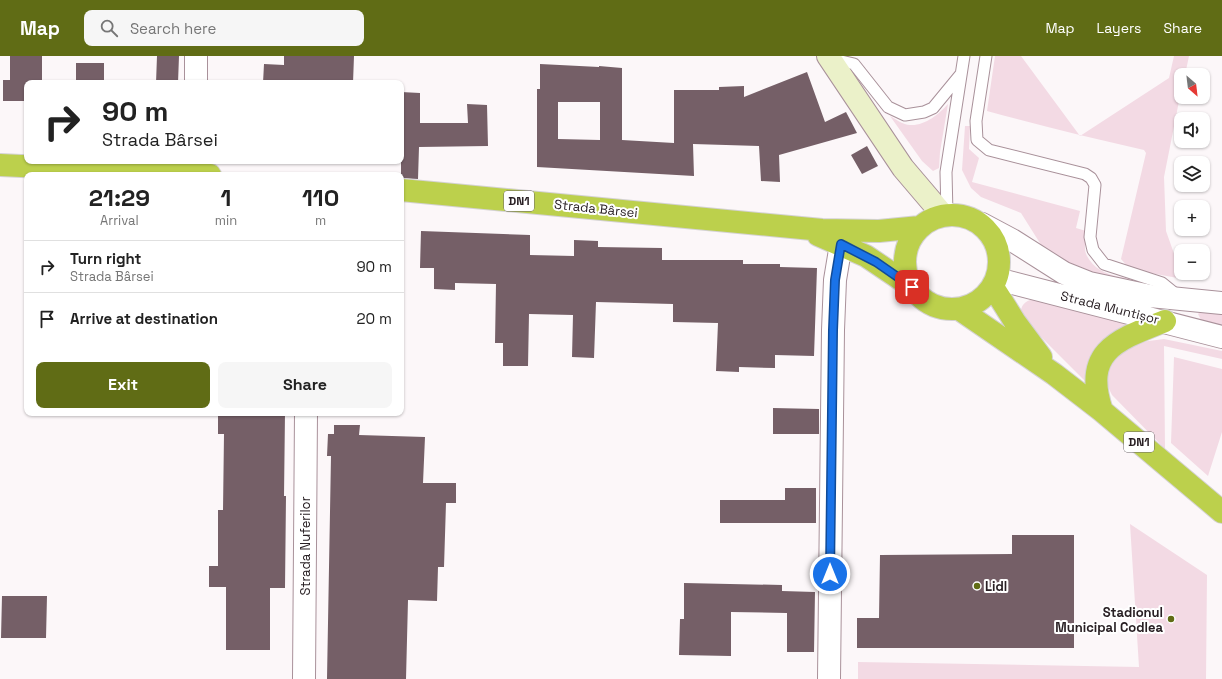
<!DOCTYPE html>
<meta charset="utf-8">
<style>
:root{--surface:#fff;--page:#f6f6f6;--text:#222;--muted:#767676;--line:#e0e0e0;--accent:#606c15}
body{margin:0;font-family:"Space Grotesk",sans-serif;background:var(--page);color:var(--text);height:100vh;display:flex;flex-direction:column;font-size:15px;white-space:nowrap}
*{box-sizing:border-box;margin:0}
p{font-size:13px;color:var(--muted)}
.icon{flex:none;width:22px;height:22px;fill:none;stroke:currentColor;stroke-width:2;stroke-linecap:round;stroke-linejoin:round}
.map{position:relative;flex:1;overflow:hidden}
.drawer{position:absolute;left:24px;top:116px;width:380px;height:244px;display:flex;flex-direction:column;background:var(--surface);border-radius:8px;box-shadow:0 1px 3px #0004}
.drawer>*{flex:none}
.hud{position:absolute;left:24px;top:24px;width:380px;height:84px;border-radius:8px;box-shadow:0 1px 3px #0004;background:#fff;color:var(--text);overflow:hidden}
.needle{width:26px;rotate:152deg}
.controls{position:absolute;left:1174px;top:12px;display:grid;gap:8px}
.controls a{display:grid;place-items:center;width:36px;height:36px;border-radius:8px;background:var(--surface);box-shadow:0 1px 3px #0004;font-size:20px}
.pin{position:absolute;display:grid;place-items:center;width:34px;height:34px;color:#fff;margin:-17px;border-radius:8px;box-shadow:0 2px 6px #0006}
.me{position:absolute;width:44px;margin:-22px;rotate:0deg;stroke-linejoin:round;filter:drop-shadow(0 0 3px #0008)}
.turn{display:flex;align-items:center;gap:14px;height:84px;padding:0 12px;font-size:18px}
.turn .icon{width:52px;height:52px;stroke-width:2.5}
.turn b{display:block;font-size:28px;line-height:34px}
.eta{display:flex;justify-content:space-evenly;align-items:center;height:68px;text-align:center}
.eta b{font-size:24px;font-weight:700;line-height:28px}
.primary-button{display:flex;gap:8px;margin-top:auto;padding:8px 12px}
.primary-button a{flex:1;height:46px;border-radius:8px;background:var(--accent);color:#fff;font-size:16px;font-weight:700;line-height:46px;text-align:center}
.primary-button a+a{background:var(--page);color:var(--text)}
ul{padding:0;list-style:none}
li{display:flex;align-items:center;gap:12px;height:52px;padding:0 12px;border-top:1px solid var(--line)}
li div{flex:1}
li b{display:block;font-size:15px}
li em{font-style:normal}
header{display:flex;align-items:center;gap:24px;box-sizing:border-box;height:56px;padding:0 20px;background:var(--accent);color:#fff}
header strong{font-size:19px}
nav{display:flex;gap:22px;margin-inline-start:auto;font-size:14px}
.search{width:280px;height:36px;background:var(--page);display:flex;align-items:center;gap:10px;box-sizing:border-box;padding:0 14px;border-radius:8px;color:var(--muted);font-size:15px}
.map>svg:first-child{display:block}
.green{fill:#f3dae4}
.building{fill:#755f67;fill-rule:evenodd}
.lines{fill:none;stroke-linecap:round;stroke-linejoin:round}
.lane-casing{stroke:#a9919a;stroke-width:13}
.street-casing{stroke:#a9919a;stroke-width:24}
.secondary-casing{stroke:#a9919a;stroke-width:24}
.highway-casing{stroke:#d4d2d3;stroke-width:24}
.lane{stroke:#fff;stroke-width:11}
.street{stroke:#fff;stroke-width:22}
.secondary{stroke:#ebf1c9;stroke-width:22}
.highway{stroke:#bcd04c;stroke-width:22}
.route-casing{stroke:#114b97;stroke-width:10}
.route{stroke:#1a73e8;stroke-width:7}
.poi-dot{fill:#606c15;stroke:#fff;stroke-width:1.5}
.labels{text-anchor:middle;stroke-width:4;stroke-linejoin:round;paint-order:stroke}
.shield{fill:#fff;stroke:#696366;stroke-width:1}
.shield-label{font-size:12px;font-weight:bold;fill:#292024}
.street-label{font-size:13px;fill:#292024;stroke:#fff}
.poi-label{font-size:13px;font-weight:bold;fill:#292024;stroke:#fff;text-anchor:start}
</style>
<header>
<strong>Map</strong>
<div class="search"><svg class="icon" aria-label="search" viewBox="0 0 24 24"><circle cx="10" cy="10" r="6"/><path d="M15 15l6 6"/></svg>Search here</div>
<nav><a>Map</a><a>Layers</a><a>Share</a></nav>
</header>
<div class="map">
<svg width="1222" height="623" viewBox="0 0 1222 623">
<rect width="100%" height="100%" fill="#fcf7f9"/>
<path class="green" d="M995,0H1021L1080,80L1169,22L1174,0H1189L1185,19H1181V35L1164,121L1166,175L1183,223L1134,214L1127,210L1121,203L1146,97L1144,94C1091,82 1039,69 987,55Z
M948,48L940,96L939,112L933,115L922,105L890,60C896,63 903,69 910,69C925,70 939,58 948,48Z
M965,70H970L969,93L979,102L972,126L1080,155L1076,172L1086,175C1086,182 1083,193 1087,200C1100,225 1133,220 1154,228C1158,229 1161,233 1164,235L1069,213L1043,192L1021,157L981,141L971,132L962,114Z
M1030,244H1037L1138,266C1108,281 1082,290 1089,329L1021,261C1020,253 1022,247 1030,244Z
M1201,255L1222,257V269L1201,264L1198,258Z
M1164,283L1222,295V303L1164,290L1165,393L1112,339L1108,331L1106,315L1117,298L1141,286Z
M1174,301L1222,313V376L1208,420L1171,387Z
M1130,468L1207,519L1206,623H858V606L1139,611Z"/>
<path class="building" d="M10,0H42V24H33V27H27V45H3V24H10Z
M157,0H179L178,27H156Z
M284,0H354L353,27H263L264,8L284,9Z
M76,7H104V27H76Z
M540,8L599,11V10L622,12V84L674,87V34H719V31L744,30V41L807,16L825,66L846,56L857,77L779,99L780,126L761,125L759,90L693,88L694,120L537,111V33H540ZM558,46H600V84L558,83Z
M401,36L420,37V67H468L467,48L487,49L488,90L419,91L418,123L401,122Z
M867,90L878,110L862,118L851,99Z
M421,175L530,179V199L574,200V184L598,185V191L662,192V204H743V208H780V211L817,212L814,300L775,299V312L739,311V316L716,315L718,267L673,266V248L596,246L594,302L572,301L573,259L529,258L528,310H503V287H495L496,228L455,227V234L434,233V212H420Z
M773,352L819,353V378H773Z
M218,357H285L284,440H286L285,532H270V594H226V531H209V510H218V454H223L224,378H218Z
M334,369H360L359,379L425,381L423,427H456V447H446L444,511H438L437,545L408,544L406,623H327L331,400H327L328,378H334Z
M785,432H816V467H720V444H785Z
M1012,479H1074V592H857V562H879L880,499L1012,498Z
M684,527L782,529V535L815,536L814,596H787V557L731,556V600L679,599L680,563H684Z
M2,540H47L46,582H1Z"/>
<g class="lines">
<defs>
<path id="lane" d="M986,0L976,65L977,84L989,94L1085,118L1091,122L1095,129L1090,181L1093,194L1104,208L1162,227L1178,240
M832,3L854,8L888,51L905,59L924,56L933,52L961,18
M947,158L946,116L964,0"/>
<path id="street" d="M196,27V0
M982,168L1012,184L1064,217L1089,227L1150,240L1222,247
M997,223L1222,281
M304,623L306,357
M829,623L833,274L835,224L841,188"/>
<path id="secondary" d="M828,0L903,112L943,159"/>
<path id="highway" d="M0,109L210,119
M401,134L822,174L879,175L920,171
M905 206a47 47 0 1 1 94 0a47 47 0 1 1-94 0Z
M818,179L866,200L912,231
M993,231L1015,266L1041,301
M959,253L1054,318L1102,355L1222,456
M1102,355C1082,295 1117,284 1165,265"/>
</defs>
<use href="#lane" class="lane-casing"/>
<use href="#street" class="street-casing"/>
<use href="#secondary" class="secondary-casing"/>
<use href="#highway" class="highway-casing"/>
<use href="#lane" class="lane"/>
<use href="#street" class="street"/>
<use href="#secondary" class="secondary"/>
<use href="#highway" class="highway"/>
</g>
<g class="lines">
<defs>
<path id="route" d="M830,518L833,274L835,224L841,188L876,206L912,231"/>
</defs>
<use href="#route" class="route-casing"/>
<use href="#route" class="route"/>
</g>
<g class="poi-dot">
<circle cx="977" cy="530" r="4"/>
<circle cx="1171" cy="563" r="4"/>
</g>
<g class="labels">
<g class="shield">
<rect x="504" y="135" width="30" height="20" rx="3"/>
<rect x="1124" y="376" width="30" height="20" rx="3"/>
</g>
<g class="shield-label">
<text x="519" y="149">DN1</text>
<text x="1139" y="390">DN1</text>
</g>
<g class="street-label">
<text transform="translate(596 152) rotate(6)" y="5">Strada Bârsei</text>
<text transform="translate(1110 251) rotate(14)" y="5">Strada Muntișor</text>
<text transform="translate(305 490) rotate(-90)" y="5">Strada Nuferilor</text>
</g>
<g class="poi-label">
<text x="985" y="535">Lidl</text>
<text x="1163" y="561" text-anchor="end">Stadionul<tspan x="1163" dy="15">Municipal Codlea</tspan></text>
</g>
</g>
</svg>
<div class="controls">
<a><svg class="needle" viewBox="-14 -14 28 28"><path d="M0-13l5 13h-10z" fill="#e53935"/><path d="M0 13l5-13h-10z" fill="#767676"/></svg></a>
<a><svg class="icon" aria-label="sound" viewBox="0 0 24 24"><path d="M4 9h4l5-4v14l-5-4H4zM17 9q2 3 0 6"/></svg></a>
<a><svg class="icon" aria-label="layers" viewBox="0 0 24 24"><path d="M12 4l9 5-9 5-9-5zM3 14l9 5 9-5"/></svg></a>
<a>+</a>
<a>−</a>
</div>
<div class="pin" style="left:912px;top:231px;background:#d93025"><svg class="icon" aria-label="arrive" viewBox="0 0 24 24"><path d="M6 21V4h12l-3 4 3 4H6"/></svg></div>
<svg class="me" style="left:830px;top:518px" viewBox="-20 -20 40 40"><circle r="17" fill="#1a73e8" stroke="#fff" stroke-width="3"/><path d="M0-11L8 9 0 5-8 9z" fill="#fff"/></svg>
<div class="hud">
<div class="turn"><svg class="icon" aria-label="right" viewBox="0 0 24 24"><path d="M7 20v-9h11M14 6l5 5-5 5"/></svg><div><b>90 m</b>Strada Bârsei</div></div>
</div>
<section class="drawer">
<div class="eta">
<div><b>21:29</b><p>Arrival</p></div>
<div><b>1</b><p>min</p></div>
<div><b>110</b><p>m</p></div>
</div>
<ul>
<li><svg class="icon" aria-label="right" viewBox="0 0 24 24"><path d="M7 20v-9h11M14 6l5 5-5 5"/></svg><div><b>Turn right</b><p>Strada Bârsei</p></div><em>90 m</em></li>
<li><svg class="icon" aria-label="arrive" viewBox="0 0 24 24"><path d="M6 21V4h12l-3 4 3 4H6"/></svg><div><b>Arrive at destination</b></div><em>20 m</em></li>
</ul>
<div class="primary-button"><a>Exit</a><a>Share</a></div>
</section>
</div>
